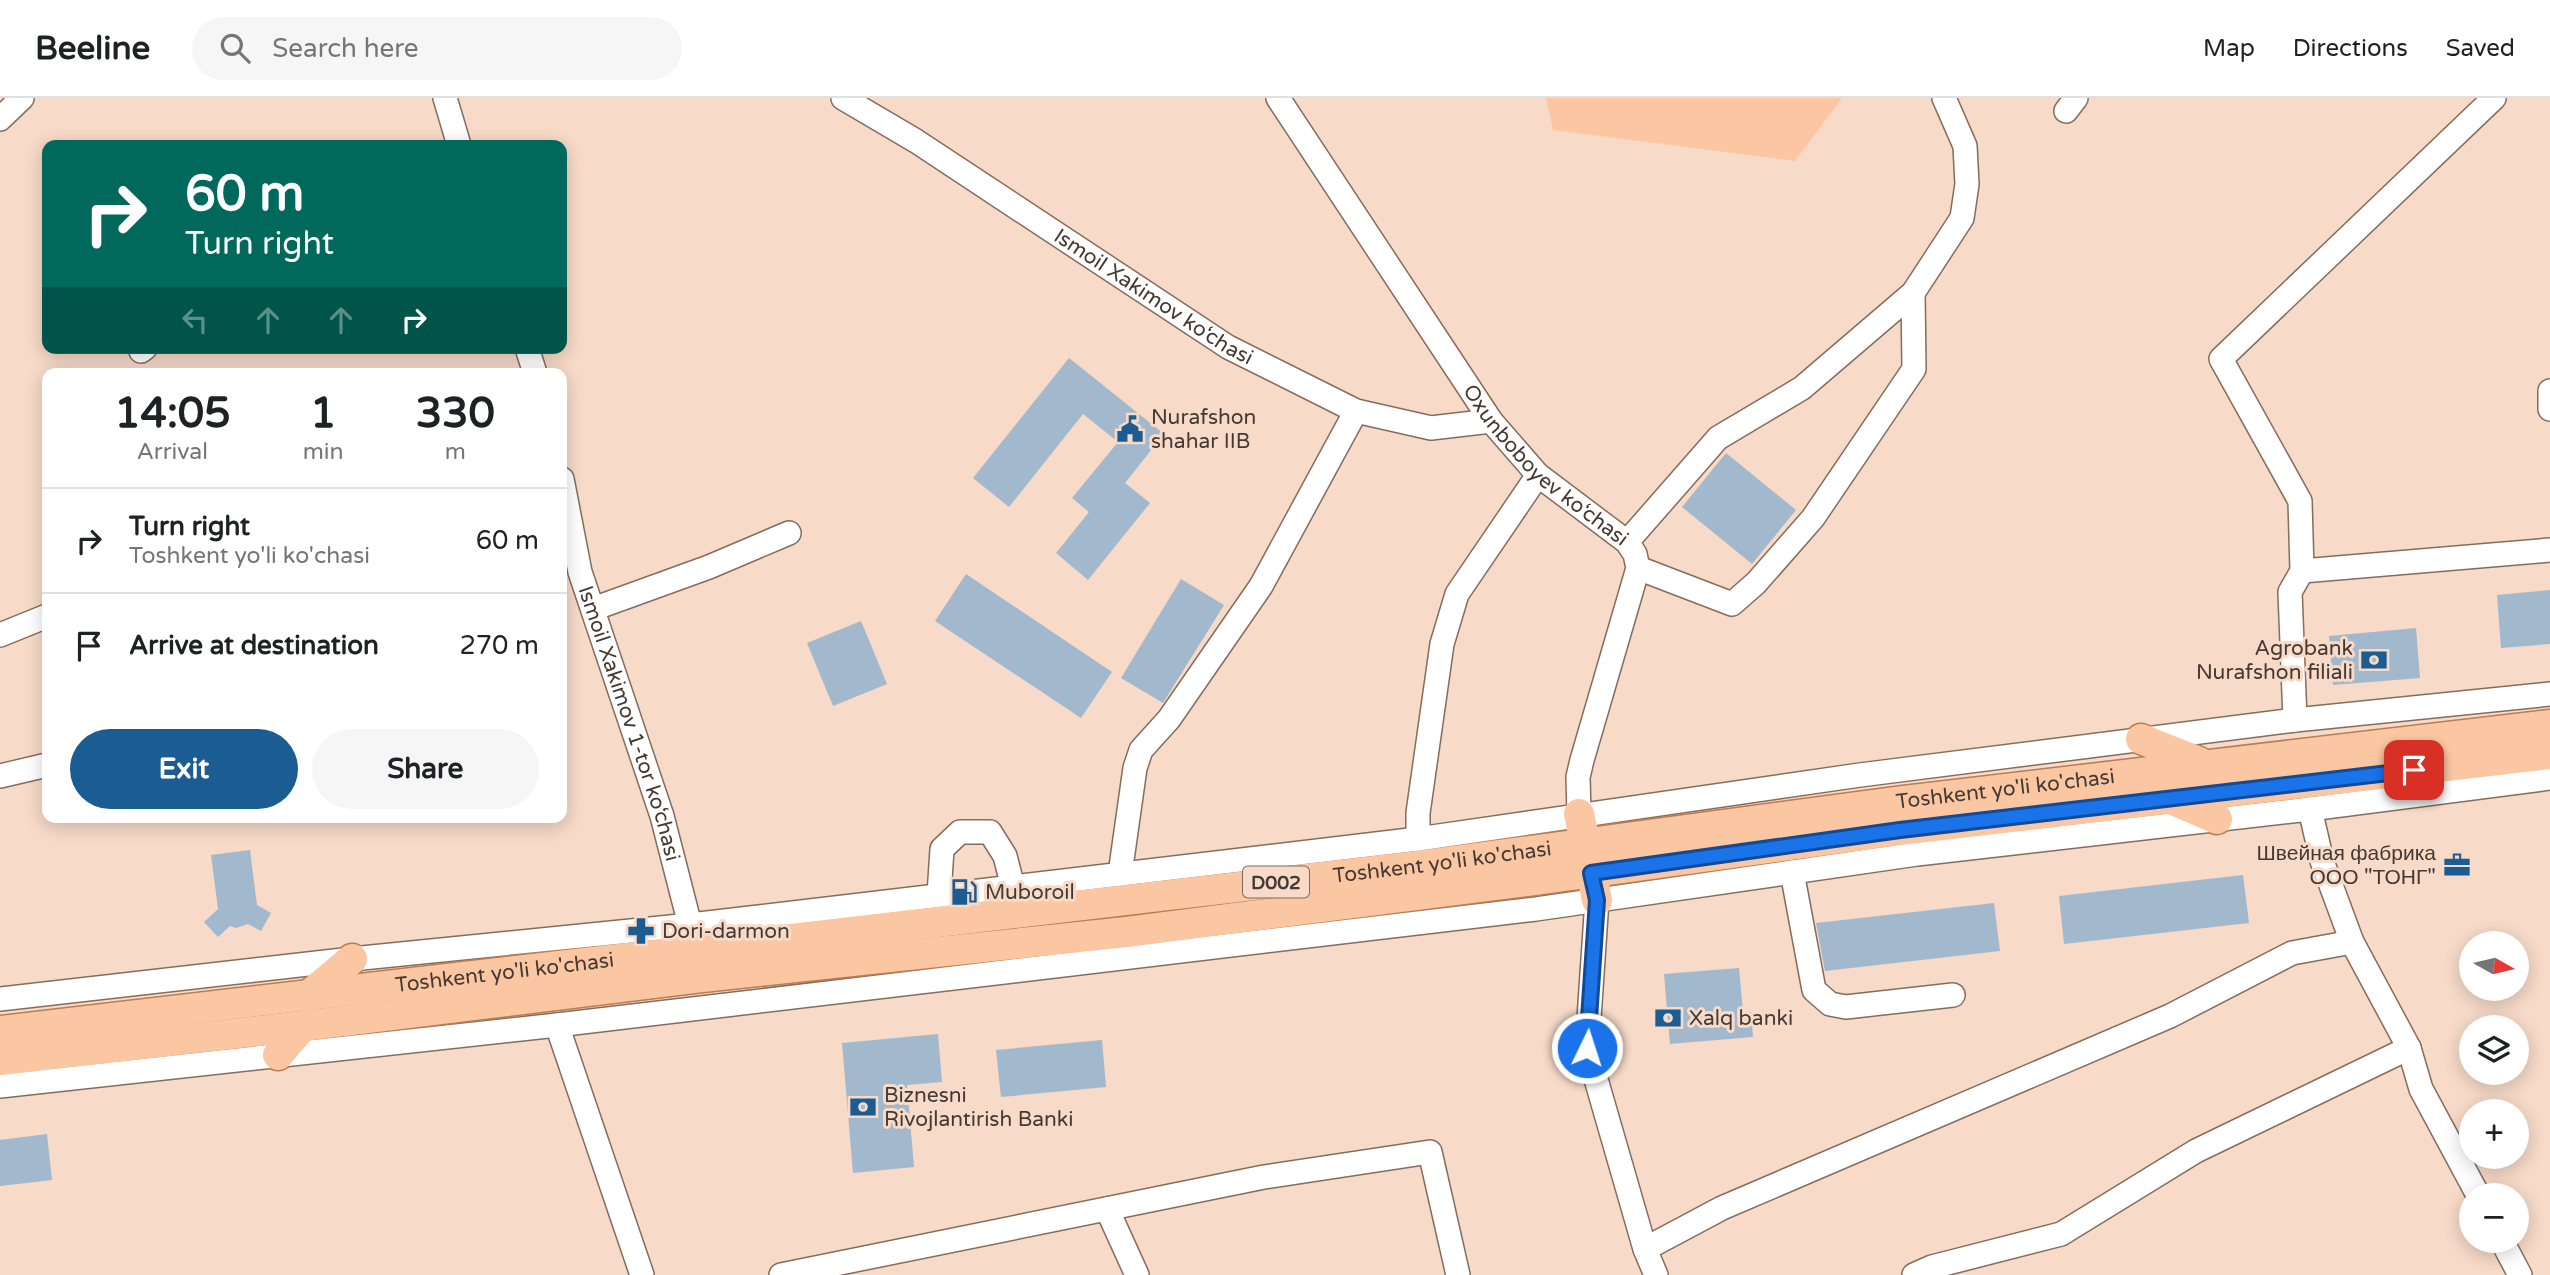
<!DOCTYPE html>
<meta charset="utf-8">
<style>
:root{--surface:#fff;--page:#f6f6f6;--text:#202124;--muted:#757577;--line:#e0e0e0;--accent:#1b5d93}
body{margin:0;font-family:"Varela Round",sans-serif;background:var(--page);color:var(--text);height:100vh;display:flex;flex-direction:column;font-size:26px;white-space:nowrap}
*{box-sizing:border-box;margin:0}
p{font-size:23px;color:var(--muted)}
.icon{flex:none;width:38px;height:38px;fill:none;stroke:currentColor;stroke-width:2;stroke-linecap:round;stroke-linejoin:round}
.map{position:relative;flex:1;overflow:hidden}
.details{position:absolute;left:42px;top:270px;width:525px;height:455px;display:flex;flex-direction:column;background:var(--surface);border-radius:14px;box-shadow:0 4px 18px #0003}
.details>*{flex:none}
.hud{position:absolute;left:42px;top:42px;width:525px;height:214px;border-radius:14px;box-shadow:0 4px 18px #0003;background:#00695c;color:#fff;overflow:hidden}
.needle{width:46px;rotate:98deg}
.controls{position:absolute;left:2459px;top:833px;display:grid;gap:14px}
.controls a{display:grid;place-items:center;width:70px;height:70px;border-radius:50%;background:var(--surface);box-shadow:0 4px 18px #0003;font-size:35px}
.pin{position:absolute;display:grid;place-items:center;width:60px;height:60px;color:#fff;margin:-30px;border-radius:14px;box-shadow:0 4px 10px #0006}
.me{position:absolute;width:77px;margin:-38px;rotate:4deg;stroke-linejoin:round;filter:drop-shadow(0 0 5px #0008)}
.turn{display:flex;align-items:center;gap:24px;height:147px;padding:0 28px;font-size:32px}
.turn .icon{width:91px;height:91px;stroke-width:2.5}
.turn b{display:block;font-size:49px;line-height:60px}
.lanes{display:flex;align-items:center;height:66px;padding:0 28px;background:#0003;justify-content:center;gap:35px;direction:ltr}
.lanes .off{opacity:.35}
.eta{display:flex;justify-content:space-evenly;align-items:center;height:119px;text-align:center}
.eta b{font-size:42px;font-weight:700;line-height:49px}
.primary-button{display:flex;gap:14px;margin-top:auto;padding:14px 28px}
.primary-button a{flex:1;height:80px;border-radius:42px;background:var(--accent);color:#fff;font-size:28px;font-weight:700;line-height:80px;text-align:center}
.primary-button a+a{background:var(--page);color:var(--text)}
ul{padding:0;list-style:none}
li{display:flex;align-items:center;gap:21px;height:105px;padding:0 28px;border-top:2px solid var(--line)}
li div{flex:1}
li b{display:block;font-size:26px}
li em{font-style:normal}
header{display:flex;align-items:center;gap:42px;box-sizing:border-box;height:98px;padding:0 35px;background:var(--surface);border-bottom:2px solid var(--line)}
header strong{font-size:33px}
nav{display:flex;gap:38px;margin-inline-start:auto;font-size:24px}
.search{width:490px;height:63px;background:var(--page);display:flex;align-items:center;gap:18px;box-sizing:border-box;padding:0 24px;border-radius:38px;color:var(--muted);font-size:26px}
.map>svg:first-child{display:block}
.green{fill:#fdc6a3}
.building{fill:#a1b8cd}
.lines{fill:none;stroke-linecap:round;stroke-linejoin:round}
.minor-casing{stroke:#856c5c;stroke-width:26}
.major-casing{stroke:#b97c53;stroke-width:33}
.minor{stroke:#fff;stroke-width:23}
.major{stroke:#fbc6a2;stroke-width:30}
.route-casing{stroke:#114b97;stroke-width:18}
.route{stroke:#1a73e8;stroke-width:12}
.labels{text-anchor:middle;stroke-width:6;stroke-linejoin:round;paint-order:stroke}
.shield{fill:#f7dac8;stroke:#7a6a60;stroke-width:2}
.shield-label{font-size:19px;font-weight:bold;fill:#453a33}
.street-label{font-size:21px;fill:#453a33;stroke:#f7dac8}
.poi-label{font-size:21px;fill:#453a33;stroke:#f7dac8;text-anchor:start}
</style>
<header>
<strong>Beeline</strong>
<div class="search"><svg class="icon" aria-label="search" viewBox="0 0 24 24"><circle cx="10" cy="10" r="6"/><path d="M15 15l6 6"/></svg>Search here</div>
<nav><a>Map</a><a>Directions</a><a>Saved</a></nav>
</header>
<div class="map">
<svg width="2550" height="1177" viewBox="0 0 2550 1177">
<rect width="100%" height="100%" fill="#f7dac8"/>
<path class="green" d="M1546,0H1842L1795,63L1553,32Z"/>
<path class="building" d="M1069,260L1164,336L1125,385L1150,405L1088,482L1056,455L1089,414L1072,400L1118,344L1083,316L1009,409L973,380Z
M1726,355L1796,412L1752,466L1682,409Z
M966,476L1112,574L1081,620L935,523Z
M1181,481L1224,507L1163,605L1121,580Z
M2550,492V546L2501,550L2497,497Z
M861,523L887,586L833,608L807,545Z
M2416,530L2420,580L2333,587L2329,538Z
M250,752L257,807L271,815L261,833L248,826L236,830L230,828L218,839L204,824L218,811L211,757Z
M2243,777L2249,825L2064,846L2059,798Z
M1994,805L2000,853L1825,873L1816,825Z
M1739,870L1743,914H1751L1753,939L1670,946L1664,876Z
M938,936L942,984L907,987L914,1069L853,1075L842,945Z
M1102,942L1106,989L1001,999L996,952Z
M47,1036L52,1082L0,1088V1042Z"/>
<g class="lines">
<defs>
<g id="minor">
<path d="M445,0L459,47"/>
<path id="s1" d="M843,0L916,43L1228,249L1356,313L1431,330L1491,323"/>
<path id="s2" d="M1278,0L1491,323L1538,377L1627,444L1635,456L1638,470L1582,662L1578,679L1579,716"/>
<path d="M2066,13L2076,0"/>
<path d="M0,21L22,0"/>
<path d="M527,250L535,275"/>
<path d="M141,253L145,250"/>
<path d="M2550,293V311"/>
<path id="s3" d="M562,381L580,474L662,718L690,827"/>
<path d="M1627,444L1718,340L1802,290L1913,195L1962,120L1967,86L1965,48L1944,0"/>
<path d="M1638,470L1732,506L1756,485L1813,420L1914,271L1913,195"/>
<path d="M2302,473L2550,452"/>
<path d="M593,511L709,469L789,435"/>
<path d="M0,537L47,518"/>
<path d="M2295,622L2290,494L2302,473L2300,403L2221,261L2494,0"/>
<path d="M0,678L47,667"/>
<path d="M2310,711L2322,763L2352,844L2409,950L2421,991L2478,1097"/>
<path d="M1418,741V715L1442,546L1457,496L1538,377"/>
<path d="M1792,774L1814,892L1830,906L1846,909L1953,897"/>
<path d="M1120,776L1135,670L1141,652L1169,621L1261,488L1356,313"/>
<path d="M939,797L942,751L960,734H990L1005,758L1013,789"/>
<path d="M1597,802L1587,950L1645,1151L1656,1177"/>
<path d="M0,901L352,861L690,827L1418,741L1860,677L2295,622L2550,596"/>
<path d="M557,927L642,1177"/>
<path d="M0,988L557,927L1536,811L1917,756L2310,711L2550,680"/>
<path d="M1107,1111L1137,1177"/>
<path d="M2502,1143L2520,1177"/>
<path d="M1645,1151L1722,1110L2170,918L2292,855L2352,844"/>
<path d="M781,1177L1264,1079L1430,1054L1458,1177"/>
<path d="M1914,1177L1932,1169L2061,1136L2196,1053L2409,950"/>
</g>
<g id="major">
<path d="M2141,641L2199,664"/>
<path d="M2171,701L2217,721"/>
<path d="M1579,716L1597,802"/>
<path d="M308,898L352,861"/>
<path id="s4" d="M0,933L1418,768L1902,703L2550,627"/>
<path d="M278,957L303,928"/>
<path d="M0,962L303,928L702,879L1126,834L1534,782L1900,732L2550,656"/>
</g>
</defs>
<use href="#minor" class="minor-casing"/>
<use href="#major" class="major-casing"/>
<use href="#minor" class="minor"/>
<use href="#major" class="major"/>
</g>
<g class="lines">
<defs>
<path id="route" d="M1587,950L1597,802L1591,775L1900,732L2414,672"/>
</defs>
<use href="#route" class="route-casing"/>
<use href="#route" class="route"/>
</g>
<defs>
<symbol id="civic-bare" viewBox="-9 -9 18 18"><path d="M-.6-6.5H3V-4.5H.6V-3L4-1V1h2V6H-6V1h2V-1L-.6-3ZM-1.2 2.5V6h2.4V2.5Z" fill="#1b5d93" stroke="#f7dac8" stroke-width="2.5" paint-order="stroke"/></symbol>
<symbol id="bank-bare" viewBox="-9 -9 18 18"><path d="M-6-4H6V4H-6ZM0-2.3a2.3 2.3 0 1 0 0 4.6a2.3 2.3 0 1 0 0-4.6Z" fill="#1b5d93" stroke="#f7dac8" stroke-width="2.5" paint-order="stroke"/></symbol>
<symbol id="office-bare" viewBox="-9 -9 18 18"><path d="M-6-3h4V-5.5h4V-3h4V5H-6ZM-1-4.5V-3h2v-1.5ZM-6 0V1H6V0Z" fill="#1b5d93" stroke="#f7dac8" stroke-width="2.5" paint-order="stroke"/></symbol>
<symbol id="fuel-bare" viewBox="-9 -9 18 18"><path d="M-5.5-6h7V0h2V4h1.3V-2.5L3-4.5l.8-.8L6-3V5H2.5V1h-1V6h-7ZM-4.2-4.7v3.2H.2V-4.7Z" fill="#1b5d93" stroke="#f7dac8" stroke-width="2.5" paint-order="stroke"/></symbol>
<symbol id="pharmacy-bare" viewBox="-9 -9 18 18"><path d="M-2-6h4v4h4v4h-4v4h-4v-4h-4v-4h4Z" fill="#1b5d93" stroke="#f7dac8" stroke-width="2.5" paint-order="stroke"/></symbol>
</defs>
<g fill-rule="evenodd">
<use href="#civic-bare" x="1111" y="312" width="38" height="38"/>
<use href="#bank-bare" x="2355" y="543" width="38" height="38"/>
<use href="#office-bare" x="2438" y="748" width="38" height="38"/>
<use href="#fuel-bare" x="945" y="775" width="38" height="38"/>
<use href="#pharmacy-bare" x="622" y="814" width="38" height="38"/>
<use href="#bank-bare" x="1649" y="901" width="38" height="38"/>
<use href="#bank-bare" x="844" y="990" width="38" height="38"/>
</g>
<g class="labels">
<rect class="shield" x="1243" y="768.5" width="66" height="31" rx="5"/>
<g class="shield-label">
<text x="1276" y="791">D002</text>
</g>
<g class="street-label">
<text dy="7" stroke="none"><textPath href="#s1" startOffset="369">Ismoil Xakimov ko‘chasi</textPath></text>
<text dy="7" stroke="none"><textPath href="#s2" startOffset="457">Oxunboboyev ko‘chasi</textPath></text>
<text dy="7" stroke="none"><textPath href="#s3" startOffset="254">Ismoil Xakimov 1-tor ko‘chasi</textPath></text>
<text dy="7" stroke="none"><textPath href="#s4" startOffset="2020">Toshkent yo'li ko'chasi</textPath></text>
<text dy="7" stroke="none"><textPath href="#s4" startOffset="1452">Toshkent yo'li ko'chasi</textPath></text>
<text dy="7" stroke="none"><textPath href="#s4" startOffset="508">Toshkent yo'li ko'chasi</textPath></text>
</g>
<g class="poi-label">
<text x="1151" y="326">Nurafshon<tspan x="1151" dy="24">shahar IIB</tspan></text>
<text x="2353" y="557" text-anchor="end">Agrobank<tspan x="2353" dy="24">Nurafshon filiali</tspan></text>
<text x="2436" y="762" text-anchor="end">Швейная фабрика<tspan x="2436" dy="24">ООО "ТОНГ"</tspan></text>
<text x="985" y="801">Muboroil</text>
<text x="662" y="840">Dori-darmon</text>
<text x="1689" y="927">Xalq banki</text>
<text x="884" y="1004">Biznesni<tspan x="884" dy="24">Rivojlantirish Banki</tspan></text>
</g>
</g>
</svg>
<div class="controls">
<a><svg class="needle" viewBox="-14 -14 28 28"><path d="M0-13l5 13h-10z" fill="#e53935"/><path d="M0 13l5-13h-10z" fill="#757577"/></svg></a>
<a><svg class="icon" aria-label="layers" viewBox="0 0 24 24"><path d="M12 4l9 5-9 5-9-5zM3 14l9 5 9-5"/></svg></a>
<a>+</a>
<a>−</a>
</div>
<div class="pin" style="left:2414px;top:672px;background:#d93025"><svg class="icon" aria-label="arrive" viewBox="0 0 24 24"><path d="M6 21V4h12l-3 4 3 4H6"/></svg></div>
<svg class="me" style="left:1587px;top:950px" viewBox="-20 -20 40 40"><circle r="17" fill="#1a73e8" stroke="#fff" stroke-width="3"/><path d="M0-11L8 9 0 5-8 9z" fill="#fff"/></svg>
<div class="hud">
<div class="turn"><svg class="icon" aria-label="right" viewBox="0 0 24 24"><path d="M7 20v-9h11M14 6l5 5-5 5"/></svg><div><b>60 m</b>Turn right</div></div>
<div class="lanes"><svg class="icon off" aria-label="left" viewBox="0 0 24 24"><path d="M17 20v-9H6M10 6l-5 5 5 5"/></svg><svg class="icon off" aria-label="ahead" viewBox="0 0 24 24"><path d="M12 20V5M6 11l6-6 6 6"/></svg><svg class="icon off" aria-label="ahead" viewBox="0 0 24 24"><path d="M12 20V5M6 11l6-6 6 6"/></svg><svg class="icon" aria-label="right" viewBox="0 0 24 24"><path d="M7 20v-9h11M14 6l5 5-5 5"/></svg></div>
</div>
<section class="details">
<div class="eta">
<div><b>14:05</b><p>Arrival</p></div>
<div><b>1</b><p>min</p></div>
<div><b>330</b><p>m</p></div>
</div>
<ul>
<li><svg class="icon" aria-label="right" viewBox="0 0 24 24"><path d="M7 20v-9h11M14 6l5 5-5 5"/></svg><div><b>Turn right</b><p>Toshkent yo'li ko'chasi</p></div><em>60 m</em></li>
<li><svg class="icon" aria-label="arrive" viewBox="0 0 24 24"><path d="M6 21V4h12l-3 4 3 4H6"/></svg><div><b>Arrive at destination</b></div><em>270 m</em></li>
</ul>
<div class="primary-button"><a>Exit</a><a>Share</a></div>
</section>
</div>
